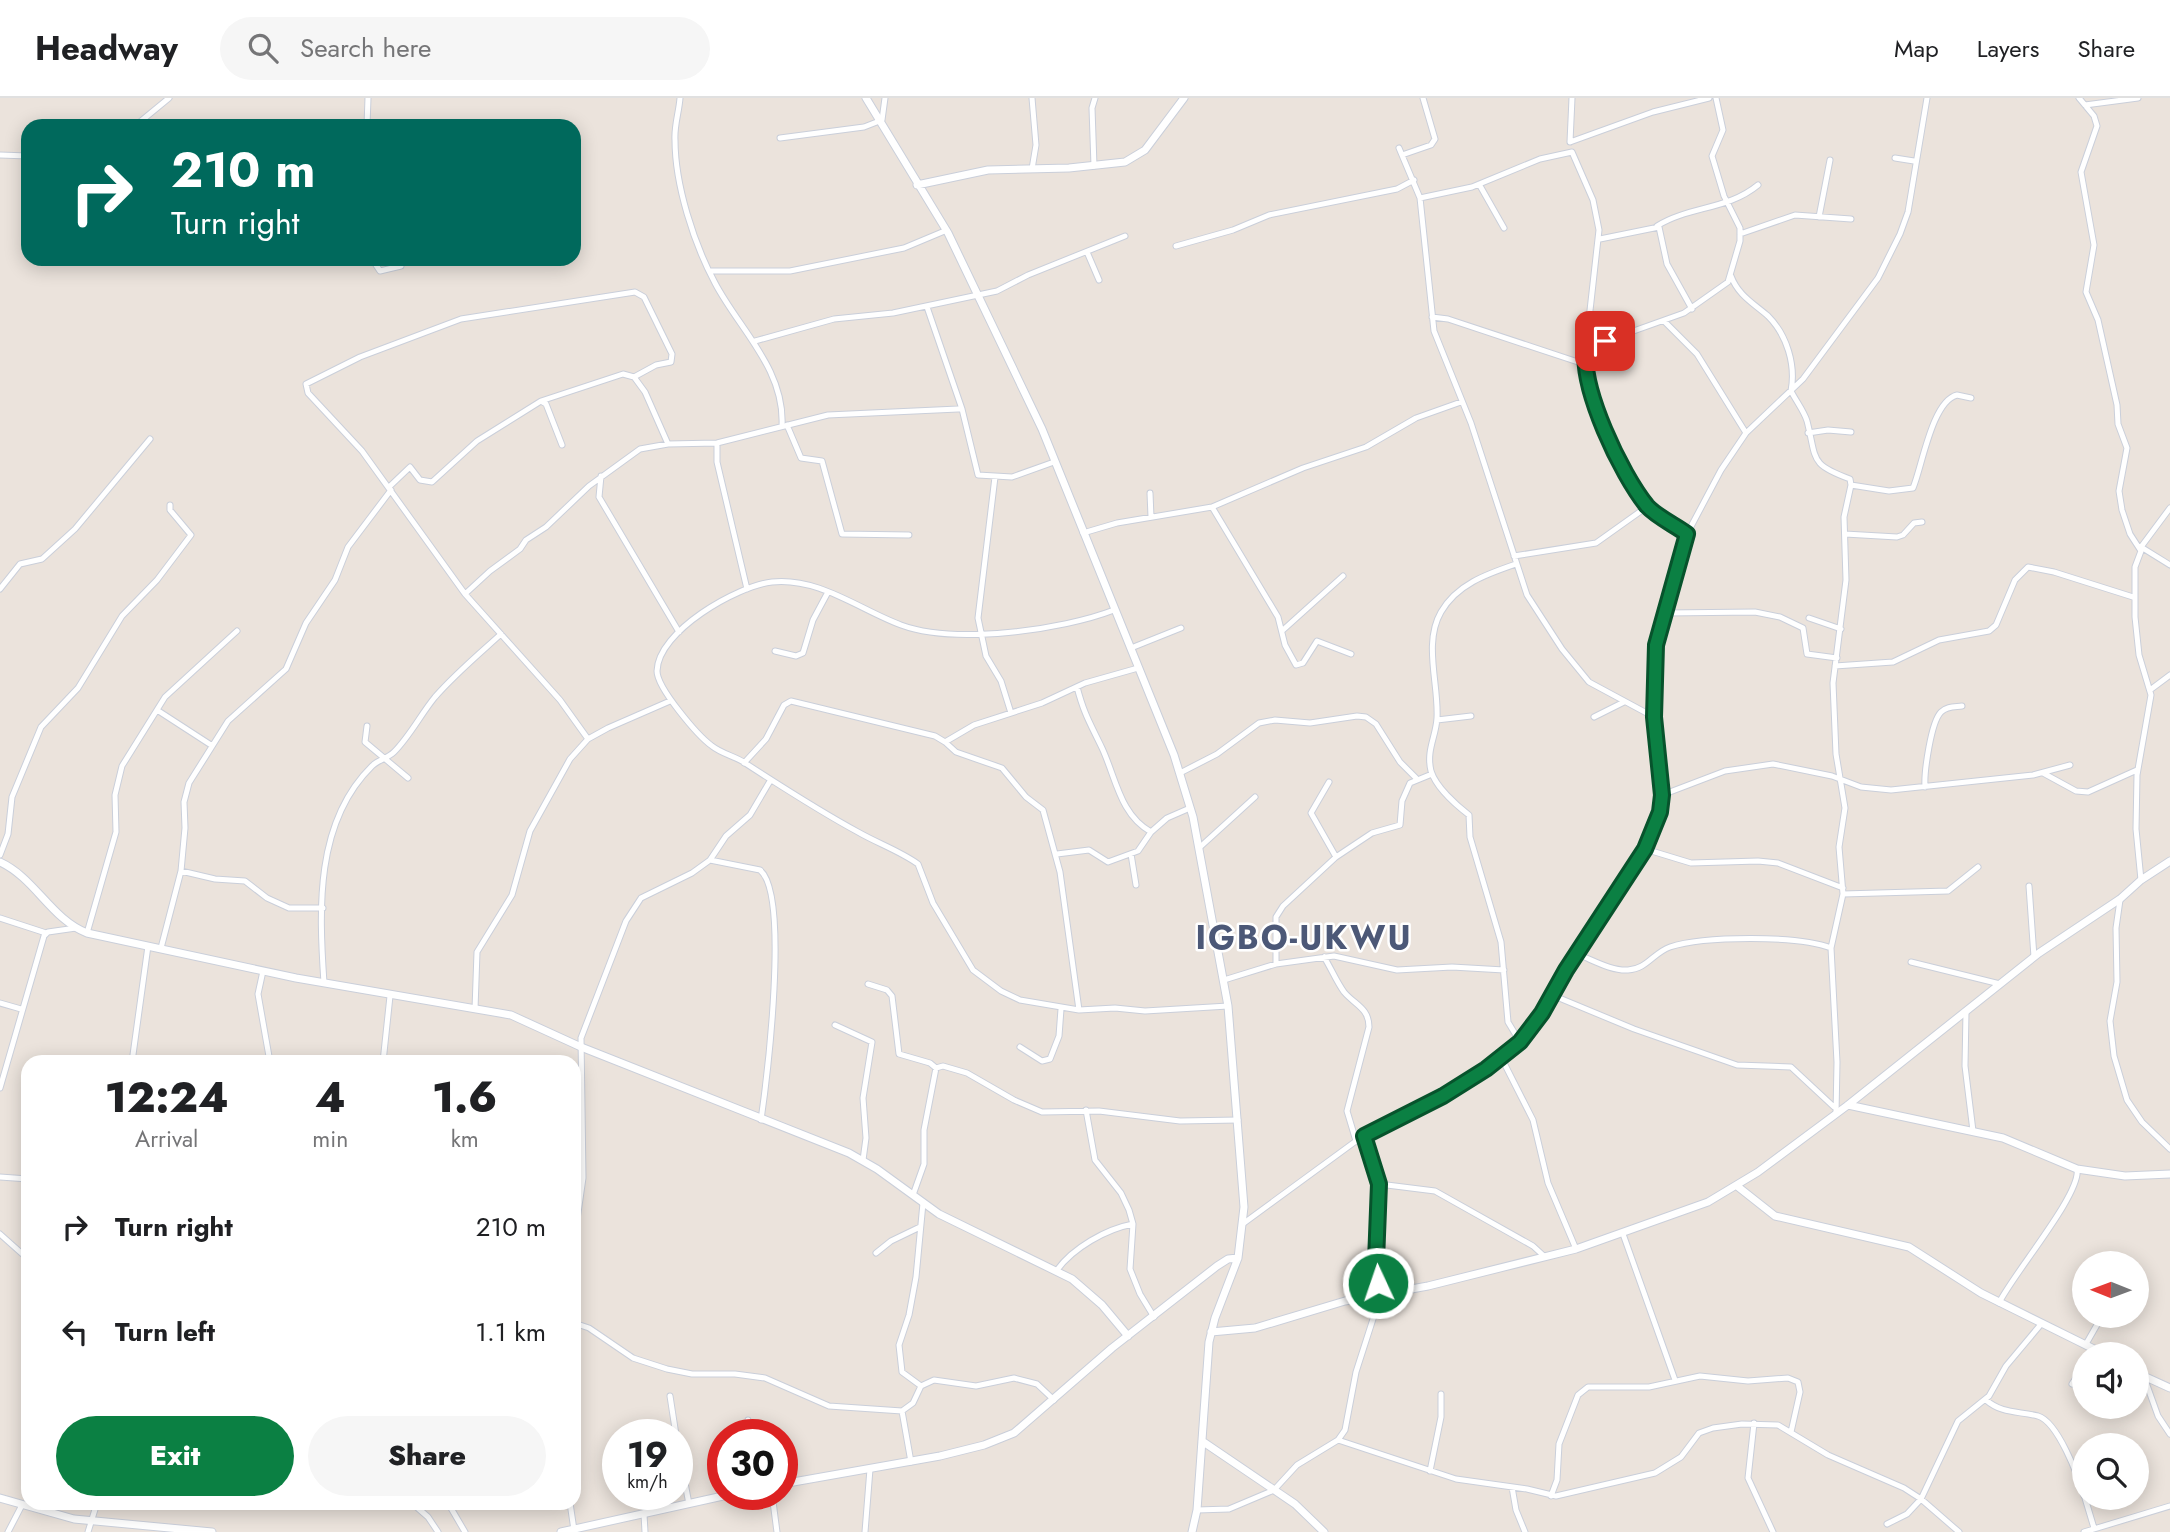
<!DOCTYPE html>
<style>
:root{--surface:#fff;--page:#f6f6f6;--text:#202124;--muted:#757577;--line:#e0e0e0;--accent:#0b8043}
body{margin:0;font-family:Jost,sans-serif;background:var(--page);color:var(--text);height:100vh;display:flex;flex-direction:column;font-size:26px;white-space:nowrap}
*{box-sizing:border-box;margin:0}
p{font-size:23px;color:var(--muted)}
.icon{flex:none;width:38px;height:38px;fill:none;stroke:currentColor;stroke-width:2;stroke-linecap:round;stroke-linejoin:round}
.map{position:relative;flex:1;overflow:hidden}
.side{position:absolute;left:21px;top:957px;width:560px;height:455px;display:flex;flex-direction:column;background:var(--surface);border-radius:21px;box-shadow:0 4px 18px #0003}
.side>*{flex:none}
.guide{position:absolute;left:21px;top:21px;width:560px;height:147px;border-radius:21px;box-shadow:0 4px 18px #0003;background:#00695c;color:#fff;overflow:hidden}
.needle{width:46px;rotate:271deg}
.fabs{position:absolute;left:2072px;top:1153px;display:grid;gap:14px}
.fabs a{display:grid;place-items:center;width:77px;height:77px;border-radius:50%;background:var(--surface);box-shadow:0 4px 18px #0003;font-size:35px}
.speed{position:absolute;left:602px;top:1321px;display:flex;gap:14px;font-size:35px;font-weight:700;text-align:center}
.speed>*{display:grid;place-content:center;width:91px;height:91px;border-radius:50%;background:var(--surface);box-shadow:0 4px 18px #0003;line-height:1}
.speed small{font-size:18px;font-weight:400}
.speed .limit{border:10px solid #d22;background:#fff;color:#111}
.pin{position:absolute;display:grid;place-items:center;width:60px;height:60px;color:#fff;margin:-30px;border-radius:14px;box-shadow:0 4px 10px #0006}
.me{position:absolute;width:77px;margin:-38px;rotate:357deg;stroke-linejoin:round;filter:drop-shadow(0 0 5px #0008)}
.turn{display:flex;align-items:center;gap:24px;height:147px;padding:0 35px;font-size:32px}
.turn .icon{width:91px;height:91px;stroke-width:2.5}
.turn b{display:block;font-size:49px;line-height:60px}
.eta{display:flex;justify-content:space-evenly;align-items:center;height:119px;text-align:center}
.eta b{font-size:42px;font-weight:800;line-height:49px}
.cta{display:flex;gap:14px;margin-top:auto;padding:14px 35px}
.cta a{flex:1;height:80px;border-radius:42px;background:var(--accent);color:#fff;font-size:28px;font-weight:800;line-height:80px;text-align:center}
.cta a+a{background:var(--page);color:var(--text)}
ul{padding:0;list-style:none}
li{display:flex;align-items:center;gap:21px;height:105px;padding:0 35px}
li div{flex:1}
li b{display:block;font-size:26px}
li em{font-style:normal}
header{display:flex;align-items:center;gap:42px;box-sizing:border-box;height:98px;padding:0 35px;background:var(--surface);border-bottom:2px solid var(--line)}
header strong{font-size:33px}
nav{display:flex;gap:38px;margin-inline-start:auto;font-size:24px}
.search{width:490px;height:63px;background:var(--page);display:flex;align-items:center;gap:18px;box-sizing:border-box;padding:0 24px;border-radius:38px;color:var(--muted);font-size:26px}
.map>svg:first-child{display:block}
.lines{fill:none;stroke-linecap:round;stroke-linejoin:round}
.street-casing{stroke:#cacfda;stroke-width:7}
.secondary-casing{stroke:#cacfda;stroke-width:9}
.street{stroke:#fff;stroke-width:5}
.secondary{stroke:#fff;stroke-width:7}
.route-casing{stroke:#07532c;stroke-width:18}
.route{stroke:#0b8043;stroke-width:12}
.labels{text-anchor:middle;stroke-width:5;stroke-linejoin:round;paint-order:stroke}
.district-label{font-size:33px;font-weight:bold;letter-spacing:2px;fill:#4c5877;stroke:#fff}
</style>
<header>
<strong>Headway</strong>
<div class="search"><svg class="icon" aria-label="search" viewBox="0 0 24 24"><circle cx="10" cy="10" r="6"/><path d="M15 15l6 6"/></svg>Search here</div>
<nav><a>Map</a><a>Layers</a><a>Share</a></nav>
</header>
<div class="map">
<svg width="2170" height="1434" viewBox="0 0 2170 1434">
<rect width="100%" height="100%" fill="#ebe3dc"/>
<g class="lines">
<defs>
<path id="street" d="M680,0C679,14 674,28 675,42C675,87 694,146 715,185C739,231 785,271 782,328
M1032,0L1036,47L1032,71
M2079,0L2094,18L2097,28L2081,74L2094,147L2086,194L2098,222L2117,307L2118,326L2127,350L2119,393L2122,412L2130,436L2141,453L2135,469V519L2139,557L2151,597L2137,677L2136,731L2141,782
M2085,7L2138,0
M135,28L169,0
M367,28L368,0
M780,40L864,29L882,22L885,0
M1570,44L1653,14L1709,0
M1570,44L1572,0
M1399,50L1420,100L1434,233L1471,325L1527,497L1562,551L1589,584L1654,619
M0,57L28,58
M1402,57L1431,47L1435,41L1423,0
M1895,60L1914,63
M1094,68L1092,10L1095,0
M1479,86L1504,130
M1420,100L1472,89L1540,61L1572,54L1593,102L1599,132L1584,266L1586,282L1624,370L1648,408L1687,436
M1819,119L1830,62
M1657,128C1689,108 1728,112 1758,87
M1740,136L1795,117L1851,121
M1600,141L1659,129L1667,166L1692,211
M1176,148L1233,132L1269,117L1397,91L1414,82
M1087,154L1099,182
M372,161L380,173L401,168
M710,173H790L904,150L947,132
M1731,178C1738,197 1753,205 1768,218C1787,237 1796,267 1791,293C1796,303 1804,313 1807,323C1817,362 1809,366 1850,381L1851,387L1889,393L1913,390C1922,369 1932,303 1957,297L1971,300
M927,209L962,311
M1432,219L1448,221L1584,266
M1664,223L1697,256L1746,335
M755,243L834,221L893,215L997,193L1028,177L1125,138
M1586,250L1684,215L1728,184L1740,143V130L1724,98L1712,58L1723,32L1716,0
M541,303L623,276L634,279
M787,327L801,360L822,363L842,436L909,437
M1808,335L1828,332L1851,334
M717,345V364L747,491
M601,378L599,399L679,534
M995,379L978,520L986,558L1001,583L1011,615
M389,389L410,369L420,382L432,384L477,343L541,303L546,306L562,347
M1150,395L1151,419
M1212,409L1303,370L1366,349L1416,320L1461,304
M2170,410L2141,449L2170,467
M1083,435L1117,425L1212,409L1278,519L1285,547L1296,567L1303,565L1317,543L1351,556
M1845,436L1897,439L1903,437L1914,425L1922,424
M1514,458L1596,445L1648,408
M1516,466C1487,476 1457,486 1441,514C1423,545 1439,587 1437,620C1436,639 1426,652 1431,673C1436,689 1456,707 1469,717L1470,739L1501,844L1508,924L1520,944
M0,491L20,466L42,461L75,431L150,341
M465,496L490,473L520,451L526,442L546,429L589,388L640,351L668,346L717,345L828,317L958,311H962L978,377L1012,379L1054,364
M1114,512C1062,532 955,547 901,527C860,512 819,479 772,484C737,488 658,533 657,573C657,590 698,638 712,648C722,656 735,658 745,665C782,689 819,713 858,734C877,745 900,753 918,766L933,805L973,872L1001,893L1020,902L1079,912L1115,910L1145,913L1228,908
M1666,515L1755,514L1780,519L1803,530L1807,556L1837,560
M1809,520L1841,531
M1283,532L1343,478
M1131,550L1181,530
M775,553L796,558L803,555L813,522L828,494
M1835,568L1893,564L1939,542L1989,533L1996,527L2015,482L2028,469L2054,474L2133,499
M1077,589C1084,616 1090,625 1102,650C1116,680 1120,717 1151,734
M2150,592L2170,577
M157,612L211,647
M1594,619L1624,604
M1437,622L1471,618
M367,628L365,644L408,680
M588,641L560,602L465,496L362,353L308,295L306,286L360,259L461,221L635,194L644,199L672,256L671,264L656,267L634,279L645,294L668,346
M945,644L956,654L1002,670L1026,699L1043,712L1060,774L1079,912
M744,665L766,641L784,607L791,603L935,638L945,644L974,627L1042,605L1085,585L1138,570
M1180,675L1217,656L1259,625L1275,622L1310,625L1357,618L1366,619L1376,626L1400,664L1416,680
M2043,675L2076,693L2088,694L2137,672
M1329,684L1311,715L1336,759
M1925,689C1924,674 1931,624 1941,614C1947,608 1955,609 1962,608
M1662,697L1725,673L1773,666L1832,678L1861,689L1891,692L2033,677L2070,667
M1199,750L1255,699
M1645,751L1691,765L1758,763L1778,765L1843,790
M1057,756L1089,752L1108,764L1138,753L1151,734L1167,720L1190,710
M1131,756L1136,787
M0,757L8,736L12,699L41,629L78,590L122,518L157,482L191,437L170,412V407
M710,762L760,772C790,797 767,980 761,1022
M181,773L215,781L245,783L267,800L289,810H323
M2029,788L2034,859
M1843,796L1948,793L1978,769
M2120,802L2116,830L2117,884L2110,923L2114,958L2127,1002L2142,1024L2170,1051
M0,820L46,835
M87,835L116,734L115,697L122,668L165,599L237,533
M161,850L181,773L185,730L184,704L189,685L228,623L286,571L306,525L335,482L348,449L391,392
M1577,856C1593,862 1611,873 1628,872C1647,871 1653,855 1670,849C1703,838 1798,837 1831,850
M1324,859C1331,870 1336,883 1344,894C1355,907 1369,910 1369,929L1347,1013L1356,1043
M1911,864L2000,886
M1276,866V819L1283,808L1336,759L1372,735L1400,727L1402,703L1410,685L1432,676
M263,873L258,896L270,964
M1224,882L1276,866L1334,858L1397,872L1452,869L1504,872
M324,885C319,811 315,724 372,668C378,662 388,660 394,654C410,638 421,616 435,599C455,576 479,556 501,536
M868,886L887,892L892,898L899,956L930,965L936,970L943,968L967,975L1014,1002L1042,1014L1099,1013L1180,1023L1238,1022
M1552,897L1634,931L1737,967L1791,969L1834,1009
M0,905L21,911
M475,911L477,854L512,797L530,733L570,661L588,641L608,630L670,603
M1966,914L1965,968L1973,1033
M835,927L872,944L863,1000L866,1040L863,1062
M1020,949L1042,963L1050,961L1059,938L1061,911
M1501,959L1533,1022L1548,1085L1576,1151
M132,964L148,848
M383,964L390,898
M0,990L44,838L48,834L76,830
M1086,1012L1095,1062L1121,1095L1129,1112L1133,1126L1130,1171L1140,1196L1154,1219
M1836,1016L1837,964L1831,850L1843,796L1839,749L1845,710L1836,656L1833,585L1846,482L1844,419L1851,387
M0,1079L28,1081
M1379,1086L1435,1093L1533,1148L1545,1159
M913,1097L924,1066V1032L936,970
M1244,1125L1356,1043L1443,998L1486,971L1520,944L1645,751L1660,714L1662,697L1654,619L1656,547L1687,436L1721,372L1746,335L1803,281L1878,180L1900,136L1908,114L1927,0
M0,1136L28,1161
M1623,1136L1675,1282
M574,1143L583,1080L581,940L626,823L641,800L692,775L710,762L726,738L750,717L770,683
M876,1155L891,1143L920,1129
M1057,1172C1073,1150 1106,1131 1133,1126
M2137,1192L2139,1191
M1999,1205C2013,1176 2082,1095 2077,1071
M574,1225L589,1230L633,1260L667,1271L692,1276H735L765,1280L829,1308L902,1313L911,1364
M2086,1246L2102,1218
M2144,1279L2158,1318L2170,1336
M2072,1286L2084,1268
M921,1288L902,1274L899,1247L909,1217L916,1179L923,1105
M670,1298L676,1337
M1986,1302C2002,1316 2019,1313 2038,1318C2058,1324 2078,1378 2084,1398
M902,1313L913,1305L921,1288L934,1282L976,1288L1014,1280L1037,1286L1054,1302
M748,1322L750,1337
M1754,1325L1748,1380L1773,1434
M1338,1342L1456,1381L1527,1391L1556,1398L1655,1375L1681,1359L1699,1335L1713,1330L1742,1326L1778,1327L1828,1357L1904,1390L1921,1401L1959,1434
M677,1343L689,1406
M1430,1373L1441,1319V1296
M1512,1389L1516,1412L1525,1434
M772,1396L777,1434
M1551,1398L1557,1382L1559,1346L1578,1297L1588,1289H1649L1700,1278L1748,1283L1788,1280L1798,1284L1800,1294L1791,1334
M2085,1400L2094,1430
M412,1405L428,1419L438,1434
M448,1405L465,1434
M570,1405L574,1432
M1197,1412L1229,1411L1274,1392L1297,1367L1338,1342L1345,1332L1356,1274L1381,1196L1376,1163L1379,1086L1364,1038
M644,1416L645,1434
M1887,1426L1907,1416L1921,1401L1958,1323L1989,1298L2006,1268L2042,1225
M8,1434L22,1407
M88,1434L97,1405
M865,1434L870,1371
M2084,1434L2170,1408"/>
<path id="secondary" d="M866,0L948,135L1042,331L1174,657L1193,719L1228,908L1244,1109L1238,1160L1215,1220L1209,1244L1197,1412L1192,1434
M917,87L988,72L1069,70L1125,64L1145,52L1184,0
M0,764C35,780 51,821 87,835L296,880L511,917L581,949L849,1055L877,1071L939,1116L1072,1181L1102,1207L1128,1238
M1848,1007L2003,1040L2077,1071L2125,1078L2170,1076
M1737,1088L1775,1118L1909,1149L1981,1195L2104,1256
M1211,1234L1255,1230L1345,1203L1428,1188L1576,1151L1708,1104L1758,1074L1848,1007L2039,855L2120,801L2141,782L2170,763
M2137,1275L2170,1290
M1202,1343L1295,1406L1324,1434
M782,1386L940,1358L984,1347L1014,1335L1112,1250L1217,1168L1228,1161L1238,1160
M0,1400L74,1421L212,1434
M561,1434L732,1396"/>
</defs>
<use href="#street" class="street-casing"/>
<use href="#secondary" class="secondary-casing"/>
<use href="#street" class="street"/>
<use href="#secondary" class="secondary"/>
</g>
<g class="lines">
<defs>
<path id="route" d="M1378,1185L1376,1163L1379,1086L1364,1038L1443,998L1486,971L1520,944L1542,915L1566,872L1645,751L1660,714L1662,697L1654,619L1656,547L1687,436C1675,427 1657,419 1647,408C1621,376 1580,290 1586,250L1605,243"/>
</defs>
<use href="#route" class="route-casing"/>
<use href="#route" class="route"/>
</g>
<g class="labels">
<g class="district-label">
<text x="1304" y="851">IGBO-UKWU</text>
</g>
</g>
</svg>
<div class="fabs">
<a><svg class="needle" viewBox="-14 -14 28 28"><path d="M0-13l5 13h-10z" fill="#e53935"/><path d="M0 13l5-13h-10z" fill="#757577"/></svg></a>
<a><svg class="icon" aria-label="sound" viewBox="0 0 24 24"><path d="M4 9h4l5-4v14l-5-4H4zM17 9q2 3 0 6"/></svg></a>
<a><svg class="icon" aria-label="search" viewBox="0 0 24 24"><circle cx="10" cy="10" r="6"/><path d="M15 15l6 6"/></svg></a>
</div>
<div class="speed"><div>19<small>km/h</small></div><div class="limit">30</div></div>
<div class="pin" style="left:1605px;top:243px;background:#d93025"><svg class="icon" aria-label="arrive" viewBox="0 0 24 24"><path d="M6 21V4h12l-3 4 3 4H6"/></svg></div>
<svg class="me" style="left:1378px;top:1185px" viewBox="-20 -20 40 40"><circle r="17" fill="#0b8043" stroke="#fff" stroke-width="3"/><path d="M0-11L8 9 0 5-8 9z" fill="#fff"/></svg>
<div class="guide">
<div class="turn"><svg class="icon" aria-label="right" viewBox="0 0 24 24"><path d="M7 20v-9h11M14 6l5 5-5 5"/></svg><div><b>210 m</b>Turn right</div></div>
</div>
<section class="side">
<div class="eta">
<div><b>12:24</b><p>Arrival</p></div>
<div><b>4</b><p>min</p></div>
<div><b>1.6</b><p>km</p></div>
</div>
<ul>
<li><svg class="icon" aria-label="right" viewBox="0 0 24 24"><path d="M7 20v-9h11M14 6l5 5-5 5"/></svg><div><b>Turn right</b></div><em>210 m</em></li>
<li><svg class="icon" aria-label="left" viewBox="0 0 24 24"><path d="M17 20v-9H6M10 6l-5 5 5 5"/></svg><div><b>Turn left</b></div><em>1.1 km</em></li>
</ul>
<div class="cta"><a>Exit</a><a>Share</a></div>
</section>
</div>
